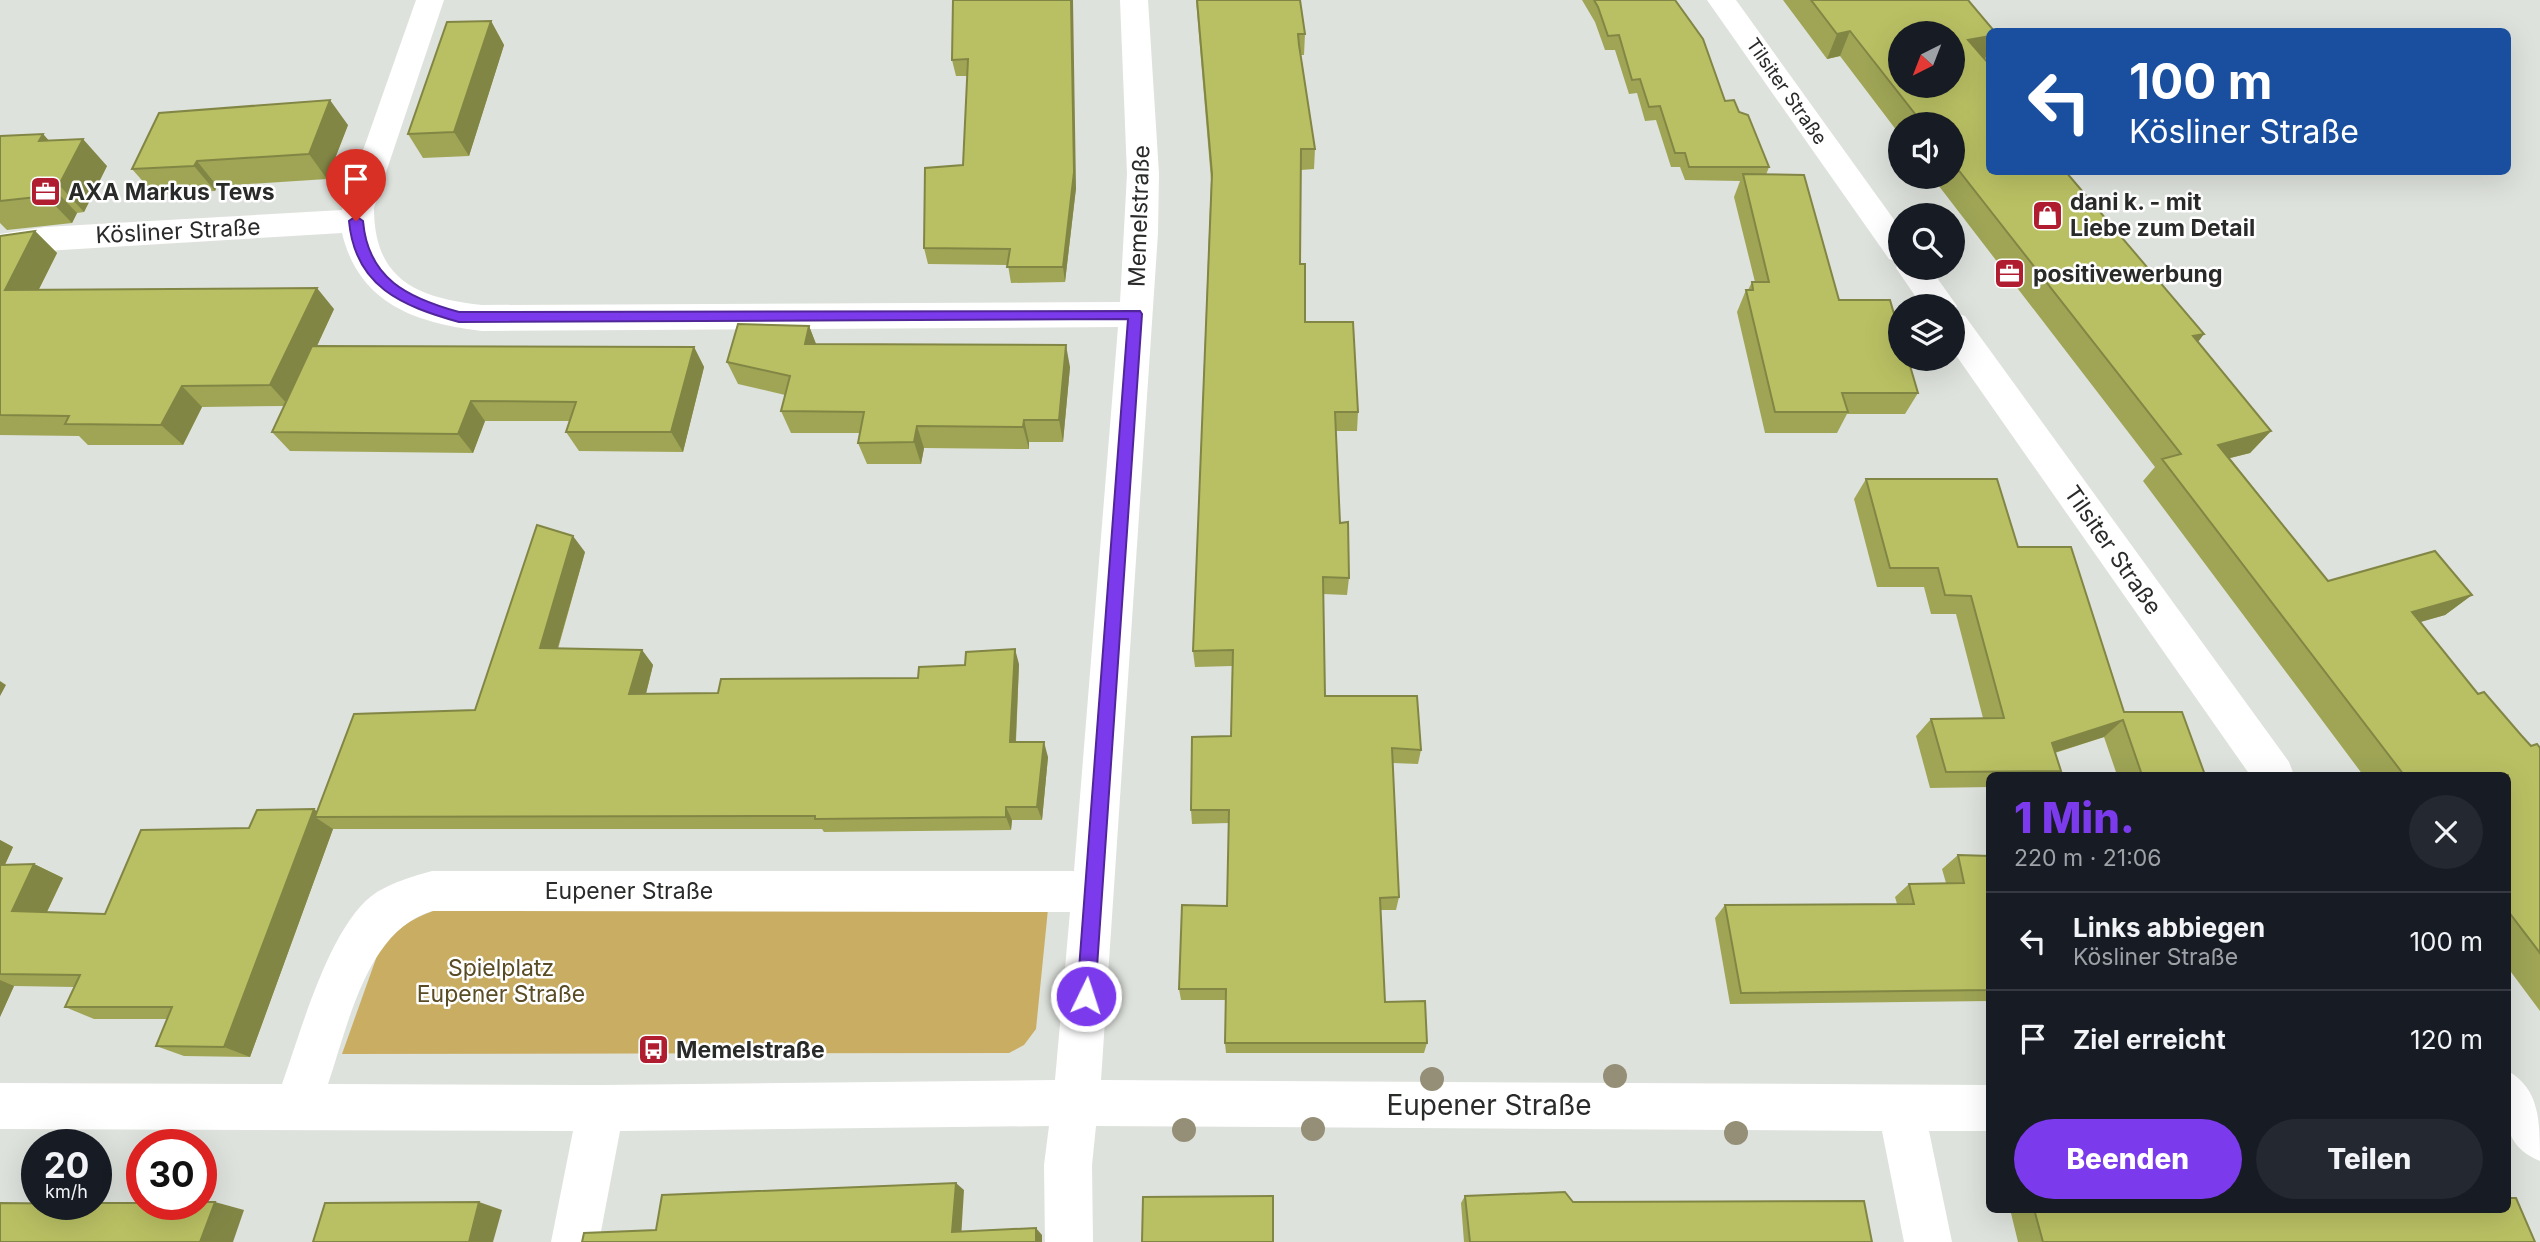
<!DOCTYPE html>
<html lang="de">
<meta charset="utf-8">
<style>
:root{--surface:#171b24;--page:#242831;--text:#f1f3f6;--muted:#9ea1a6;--line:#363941;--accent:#7c3aed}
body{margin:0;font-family:Inter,sans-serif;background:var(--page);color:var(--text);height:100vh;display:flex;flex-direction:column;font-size:26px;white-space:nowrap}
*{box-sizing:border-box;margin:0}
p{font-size:23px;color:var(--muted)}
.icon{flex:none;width:38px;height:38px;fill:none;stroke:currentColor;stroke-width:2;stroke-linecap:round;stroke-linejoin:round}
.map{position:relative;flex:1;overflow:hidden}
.side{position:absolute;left:1986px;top:772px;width:525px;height:441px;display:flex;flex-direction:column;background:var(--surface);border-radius:10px;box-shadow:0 7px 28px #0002}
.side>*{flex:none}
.top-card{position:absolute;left:1986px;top:28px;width:525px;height:147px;border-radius:10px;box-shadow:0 7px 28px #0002;background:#1a4fa0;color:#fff;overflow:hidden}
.needle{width:46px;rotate:222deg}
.buttons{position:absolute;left:1888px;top:21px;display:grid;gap:14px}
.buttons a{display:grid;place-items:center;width:77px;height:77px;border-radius:50%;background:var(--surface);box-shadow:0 7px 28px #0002;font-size:35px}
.speed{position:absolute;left:21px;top:1129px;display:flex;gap:14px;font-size:35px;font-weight:700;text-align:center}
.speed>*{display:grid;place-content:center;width:91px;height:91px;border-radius:50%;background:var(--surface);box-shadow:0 7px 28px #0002;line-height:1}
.speed small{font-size:18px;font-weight:400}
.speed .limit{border:10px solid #d22;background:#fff;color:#111}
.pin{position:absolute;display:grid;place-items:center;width:60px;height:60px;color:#fff;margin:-72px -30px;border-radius:50% 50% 50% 0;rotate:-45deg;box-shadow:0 0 7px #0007}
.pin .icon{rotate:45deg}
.me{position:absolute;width:77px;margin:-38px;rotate:4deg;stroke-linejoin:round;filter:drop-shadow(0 0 5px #0008)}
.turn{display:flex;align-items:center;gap:24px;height:147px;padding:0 28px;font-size:32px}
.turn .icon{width:91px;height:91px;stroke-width:2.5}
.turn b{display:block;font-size:49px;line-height:60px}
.round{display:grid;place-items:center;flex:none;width:74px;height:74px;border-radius:37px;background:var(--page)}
.head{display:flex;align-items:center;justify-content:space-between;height:119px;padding:0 28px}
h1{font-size:42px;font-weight:800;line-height:52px;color:var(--accent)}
.cta{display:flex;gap:14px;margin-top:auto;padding:14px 28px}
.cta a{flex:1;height:80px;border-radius:42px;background:var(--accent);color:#fff;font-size:28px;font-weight:800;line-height:80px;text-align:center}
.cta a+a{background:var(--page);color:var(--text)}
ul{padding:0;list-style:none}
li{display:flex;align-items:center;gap:21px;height:98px;padding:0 28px;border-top:2px solid var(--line)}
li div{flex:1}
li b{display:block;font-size:26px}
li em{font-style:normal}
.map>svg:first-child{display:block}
.green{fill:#c9ad63}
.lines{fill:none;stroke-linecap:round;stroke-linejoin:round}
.street{fill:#fff;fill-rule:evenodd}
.tree{fill:#958f77}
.wall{fill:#9fa555}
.shaded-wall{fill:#828645}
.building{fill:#b9c063;stroke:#828645;stroke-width:2;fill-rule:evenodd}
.route{fill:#7c3aed;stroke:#51269a;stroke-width:2}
.labels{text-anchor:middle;stroke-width:5;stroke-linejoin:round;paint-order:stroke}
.far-street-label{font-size:19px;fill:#292b29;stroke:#fff}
.poi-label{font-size:23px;font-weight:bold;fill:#292b29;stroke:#fff;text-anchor:start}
.street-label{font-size:23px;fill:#292b29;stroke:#fff}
.park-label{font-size:23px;fill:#594b24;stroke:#fff}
.near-street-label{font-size:28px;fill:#292b29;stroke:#fff}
</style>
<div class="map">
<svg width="2540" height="1242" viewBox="0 0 2540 1242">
<rect width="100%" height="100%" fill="#dee2dc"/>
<path class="green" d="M1048,909L1036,1029L1024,1045L1009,1053L342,1054L378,953C392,931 412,918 436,910Z"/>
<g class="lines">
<path class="street" d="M416,0H444L374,208C374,280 417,298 482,305L1120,302L1127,174L1120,0H1148L1159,174L1158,233L1101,1080L1990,1085V1131H1929L1952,1242H1904L1882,1131L1096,1126L1092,1165L1093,1242H1045L1044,1165L1049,1126L620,1131L599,1242H551L573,1131L0,1129V1083L282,1084C301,1032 330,922 377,892C394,882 413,876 432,871H1074L1118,327L482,331C416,323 359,304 342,233L45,251L0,258V234L45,227L342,210ZM432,911L1070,912L1055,1080L601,1085L328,1084C348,1026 366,931 432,911Z
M1707,0H1736L1900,228V268H1930L1957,306L1953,312L1965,316L2289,762L2294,775H2250L1953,351V306H1922L1896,268L1899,262L1889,259Z
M2508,1071C2540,1089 2540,1122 2540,1161C2498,1144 2506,1110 2508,1071Z"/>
</g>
<g class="tree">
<circle cx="1615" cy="1076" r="12"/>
<circle cx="1432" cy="1079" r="12"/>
<circle cx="1313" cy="1129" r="12"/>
<circle cx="1184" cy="1130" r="12"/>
<circle cx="1736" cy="1133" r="12"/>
</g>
<path class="wall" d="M953,0L1076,188L1065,282L1011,283L1008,265L928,264L924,248L963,165L968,76H956L952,60Z
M1196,0H1300L1305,34L1304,55H1301L1315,149L1314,169L1301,170L1300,264L1305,322L1358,412L1357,431H1336L1340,523L1349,578L1347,595L1323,594L1325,696L1421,750L1418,764L1393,763L1399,897L1396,910H1380L1385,1002L1427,1043L1424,1053H1226L1225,1043L1226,1000H1181L1179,989L1227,906L1229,823L1192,824L1191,810L1231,736L1232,666L1195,667L1193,651L1211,180Z
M1582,0H1675L1725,101L1739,112L1769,167L1766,175L1839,300L1918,393L1905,414H1847L1837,433H1765L1737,312L1746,290H1748L1752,282H1755L1734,197L1740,181L1685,180L1680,167H1671L1656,120L1645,121L1637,93L1629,94L1615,50H1605L1595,22Z
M1783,0H1968L1985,59L1990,172L2204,334L2198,342L2271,431L2250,453L2230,458L2328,581L2472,595L2445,615L2419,622L2478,694L2531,746L2540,748V1011L2508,968V775H2363L2143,481L2155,467L1932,177H1953V124H1900V135L1840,56L1827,59Z
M491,21L504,45L469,156L423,158L408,134Z
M348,125L327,179L217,186L215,191L154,194L132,169Z
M43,134L49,141L107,166L84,212L77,213L72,223L7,230L0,223V136Z
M35,231L57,253L39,289L334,309L317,346L694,347L704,367L683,452L579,451L566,432L570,421H485L473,453L290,451L272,432L284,406L202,407L183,445H88L79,436L0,435V236Z
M809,326L816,344L1070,367L1063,442H1029V449L924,448L921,464H867L858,443L860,433H791L781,411L785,395L738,384L727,362Z
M1866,479L2018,547L2124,712L2205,775H2117L2104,737L2055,753L2061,771L2056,775H1990V787L1930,788L1916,736L1931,719L1983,718L1956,614H1931L1924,587H1877L1854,499Z
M585,552L558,649L642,650L653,665L646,694L718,693L918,678L1019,664L1016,742L1048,757L1042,820H1012L1011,830L824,832L822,829H333L250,1057L184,1056L156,1046L167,1019H94L65,1007L75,987L14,986L0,1017V840L13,847L5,865L34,864L63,878L47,912L105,914L249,828L314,809L317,812L475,710Z
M1958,855L1990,856V1001L1730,1004L1715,918L1725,905L1897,904L1895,897L1909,884L1946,883L1942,869Z
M1465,1196L1573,1202L1872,1242H1464L1461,1203Z
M2010,1209H2508L2535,1242H2018Z"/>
<path class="shaded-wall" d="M1071,0H1073L1076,188L1065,282L1063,267Z
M491,21L504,45L469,156L454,132Z
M1850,31L1840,56L1827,59L1837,34Z
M1990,36V50L1985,59L1968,40Z
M330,100L348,125L327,179L309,154Z
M43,134L67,161L39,141Z
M83,139L107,166L84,212L59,185Z
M197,161L217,186L215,191L194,166Z
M51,186L77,213L72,223L46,196Z
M35,231L57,253L28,311L5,290Z
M317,288L334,309L289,406L270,385Z
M809,326L818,349L805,344Z
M2204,334L2186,357L2193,336Z
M1066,345L1070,367L1063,442L1059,420Z
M694,347L704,367L683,452L671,432Z
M182,386L202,407L183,445L161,425Z
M471,401L485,421L473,453L458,434Z
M1024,420L1029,442V449L1023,427Z
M917,426L924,448L921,464L914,442Z
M2271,431L2250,453L2198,466L2218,445Z
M573,536L585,552L553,664L540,648Z
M2472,595L2445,615L2386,632L2412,612Z
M1015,649L1019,664L1015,756L1010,742Z
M642,650L653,665L642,709L629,694Z
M0,681L6,685L0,696Z
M2123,720L2104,737L2034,759L2052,743Z
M1044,742L1048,757L1042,820L1037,807Z
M1006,807L1012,820L1011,830L1006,817Z
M314,809L324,817H315L333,829L250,1057L224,1047Z
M0,840L13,847L0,875Z
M34,864L63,878L41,924L12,911Z
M0,980L14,986L0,1017Z
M956,1183L964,1190L961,1239L952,1232Z
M215,1202L244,1210L233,1242H200Z
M479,1202L502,1210L493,1242H469Z
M1036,1228L1042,1235V1242H1036Z"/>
<path class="building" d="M953,0H1071L1074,172L1063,267H1007L1010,249L924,248L925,168L963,165L968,59L952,60Z
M1197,0H1300L1305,34H1298L1299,45L1315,149H1301L1300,264H1305V322H1353L1358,412H1335L1340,523L1348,522L1349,578L1323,577L1325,696H1417L1421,750L1392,748L1399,897L1380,898L1385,1002L1425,1001L1427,1043H1225L1226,989H1179L1182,905L1227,906L1229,810H1191L1192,737L1231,736L1233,650L1193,651L1212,174Z
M1594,0H1675L1703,39L1725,101L1734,100L1739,112L1748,115L1769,167H1689L1685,153H1675L1660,106L1649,107L1640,79L1632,80L1619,35L1608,36L1598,7Z
M1811,0H1968L1995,32H1990V36L1968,40L1990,65V172H2066L2204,334L2193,336L2271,431L2218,445L2328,581L2435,551L2472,595L2412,612L2478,694L2484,692L2521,735L2531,746L2537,744L2540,748V953L2508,911V775H2404L2162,459L2181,454L1953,163V124H1923L1850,31L1837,34ZM1900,33H1953V86H1900Z
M491,21L454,132L408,134L447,22Z
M330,100L309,154L197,161L194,166L132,169L159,113Z
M43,134L39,141L83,139L59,185L51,186L46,196L0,201V136Z
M1743,174L1804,175L1839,300H1890L1900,335V359H1908L1918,393H1842L1848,412H1775L1746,290H1753L1752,282H1769Z
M35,231L5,290L317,288L270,385L182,386L161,425L65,424L69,416L0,415V236Z
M738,324L809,326L805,344L1066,345L1059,420H1024L1023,427L917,426L914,442L858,443L864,412L781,411L790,376L727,362Z
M312,346L694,347L671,432H566L576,402L471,401L458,434L272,432Z
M1866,479H1997L2018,547H2071L2124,712H2182L2205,775H2142L2123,720L2052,743L2061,771L1946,772L1931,719L2004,718L1971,596L1945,595L1938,568H1890Z
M537,525L573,536L540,648L642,650L629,694L718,693L721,679L918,678L919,667L965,665L966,652L1015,649L1010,742H1044L1037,807H1006V817L815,819V816L315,817L354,714L475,710Z
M314,809L224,1047L156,1046L172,1007H65L80,975L0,974V865L34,864L12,911L105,914L141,830L249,828L257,810Z
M1958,855L1990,856V990L1741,993L1725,905L1914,904L1909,884L1964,883Z
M956,1183L952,1232L1036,1228V1242H582L584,1233L656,1230L662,1195Z
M1565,1192L1573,1202L1864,1201L1872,1242H1470L1465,1196Z
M1273,1196V1242H1142L1143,1197Z
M2508,1198H2516L2535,1242H2043L2034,1209H2508Z
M201,1202H215L200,1242H0V1203L96,1204V1203H142V1204H201Z
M479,1202L469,1242H313L325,1203Z"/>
<path class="route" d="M356,216L363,221C368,279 408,298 459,312L1140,311L1142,314L1095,996L1093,1002L1086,1005L1080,1002L1077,996L1128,319L459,322C402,306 355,287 349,221Z"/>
<defs>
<symbol id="office-square" viewBox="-11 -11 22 22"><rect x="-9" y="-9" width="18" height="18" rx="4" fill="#b01d31" stroke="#fff"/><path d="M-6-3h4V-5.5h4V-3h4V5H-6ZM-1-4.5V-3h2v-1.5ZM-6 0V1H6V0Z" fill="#fff"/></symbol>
<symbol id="shop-square" viewBox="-11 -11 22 22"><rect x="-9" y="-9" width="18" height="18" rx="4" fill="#b01d31" stroke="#fff"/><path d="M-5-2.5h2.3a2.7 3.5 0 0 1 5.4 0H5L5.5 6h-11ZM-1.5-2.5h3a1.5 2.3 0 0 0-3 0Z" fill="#fff"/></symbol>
<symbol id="bus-square" viewBox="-11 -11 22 22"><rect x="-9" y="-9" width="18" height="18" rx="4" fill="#b01d31" stroke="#fff"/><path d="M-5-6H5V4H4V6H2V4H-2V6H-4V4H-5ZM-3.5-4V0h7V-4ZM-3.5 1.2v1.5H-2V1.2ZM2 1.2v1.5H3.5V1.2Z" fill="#fff"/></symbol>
</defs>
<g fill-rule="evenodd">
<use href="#office-square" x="28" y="174" width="35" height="35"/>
<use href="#shop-square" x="2030" y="198" width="35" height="35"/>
<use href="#office-square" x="1992" y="256" width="35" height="35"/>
<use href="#bus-square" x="636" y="1032" width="35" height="35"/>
</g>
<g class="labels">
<g class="far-street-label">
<text transform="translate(1787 91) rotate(55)" y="7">Tilsiter Straße</text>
</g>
<g class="poi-label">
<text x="68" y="200">AXA Markus Tews</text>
<text x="2070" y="210">dani k. - mit<tspan x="2070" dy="26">Liebe zum Detail</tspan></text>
<text x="2033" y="282">positivewerbung</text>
<text x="676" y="1058">Memelstraße</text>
</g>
<g class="street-label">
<text transform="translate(1139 216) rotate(-88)" y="8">Memelstraße</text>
<text transform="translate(178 231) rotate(-3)" y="8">Kösliner Straße</text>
<text transform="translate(2113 550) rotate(55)" y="8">Tilsiter Straße</text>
<text x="629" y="899">Eupener Straße</text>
</g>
<g class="park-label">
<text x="501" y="976">Spielplatz<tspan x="501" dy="26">Eupener Straße</tspan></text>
</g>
<g class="near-street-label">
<text x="1489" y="1115">Eupener Straße</text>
</g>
</g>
</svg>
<div class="buttons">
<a><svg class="needle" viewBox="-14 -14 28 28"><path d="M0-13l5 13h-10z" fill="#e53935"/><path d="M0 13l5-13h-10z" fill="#9ea1a6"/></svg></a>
<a><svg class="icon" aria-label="sound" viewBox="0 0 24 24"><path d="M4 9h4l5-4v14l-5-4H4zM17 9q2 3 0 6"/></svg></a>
<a><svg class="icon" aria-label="search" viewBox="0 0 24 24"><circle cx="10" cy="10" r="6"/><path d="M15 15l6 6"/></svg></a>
<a><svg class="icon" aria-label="layers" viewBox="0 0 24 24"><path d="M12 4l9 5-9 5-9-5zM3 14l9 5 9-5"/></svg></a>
</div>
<div class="speed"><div>20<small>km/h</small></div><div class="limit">30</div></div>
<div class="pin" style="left:356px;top:221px;background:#d93025"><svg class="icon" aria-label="arrive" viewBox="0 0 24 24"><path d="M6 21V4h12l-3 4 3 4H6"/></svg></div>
<svg class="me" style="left:1086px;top:996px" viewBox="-20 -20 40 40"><circle r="17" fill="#7c3aed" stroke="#fff" stroke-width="3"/><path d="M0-11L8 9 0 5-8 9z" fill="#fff"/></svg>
<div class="top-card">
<div class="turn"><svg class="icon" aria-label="left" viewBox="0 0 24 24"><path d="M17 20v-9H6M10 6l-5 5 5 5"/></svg><div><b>100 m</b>Kösliner Straße</div></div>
</div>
<section class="side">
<div class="head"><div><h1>1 Min.</h1><p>220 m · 21:06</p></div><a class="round"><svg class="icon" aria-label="close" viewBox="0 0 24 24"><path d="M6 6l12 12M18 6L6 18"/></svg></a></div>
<ul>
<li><svg class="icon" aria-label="left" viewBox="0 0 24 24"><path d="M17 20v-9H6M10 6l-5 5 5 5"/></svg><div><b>Links abbiegen</b><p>Kösliner Straße</p></div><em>100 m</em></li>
<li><svg class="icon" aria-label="arrive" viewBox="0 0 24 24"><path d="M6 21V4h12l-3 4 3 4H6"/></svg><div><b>Ziel erreicht</b></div><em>120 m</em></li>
</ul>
<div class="cta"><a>Beenden</a><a>Teilen</a></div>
</section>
</div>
